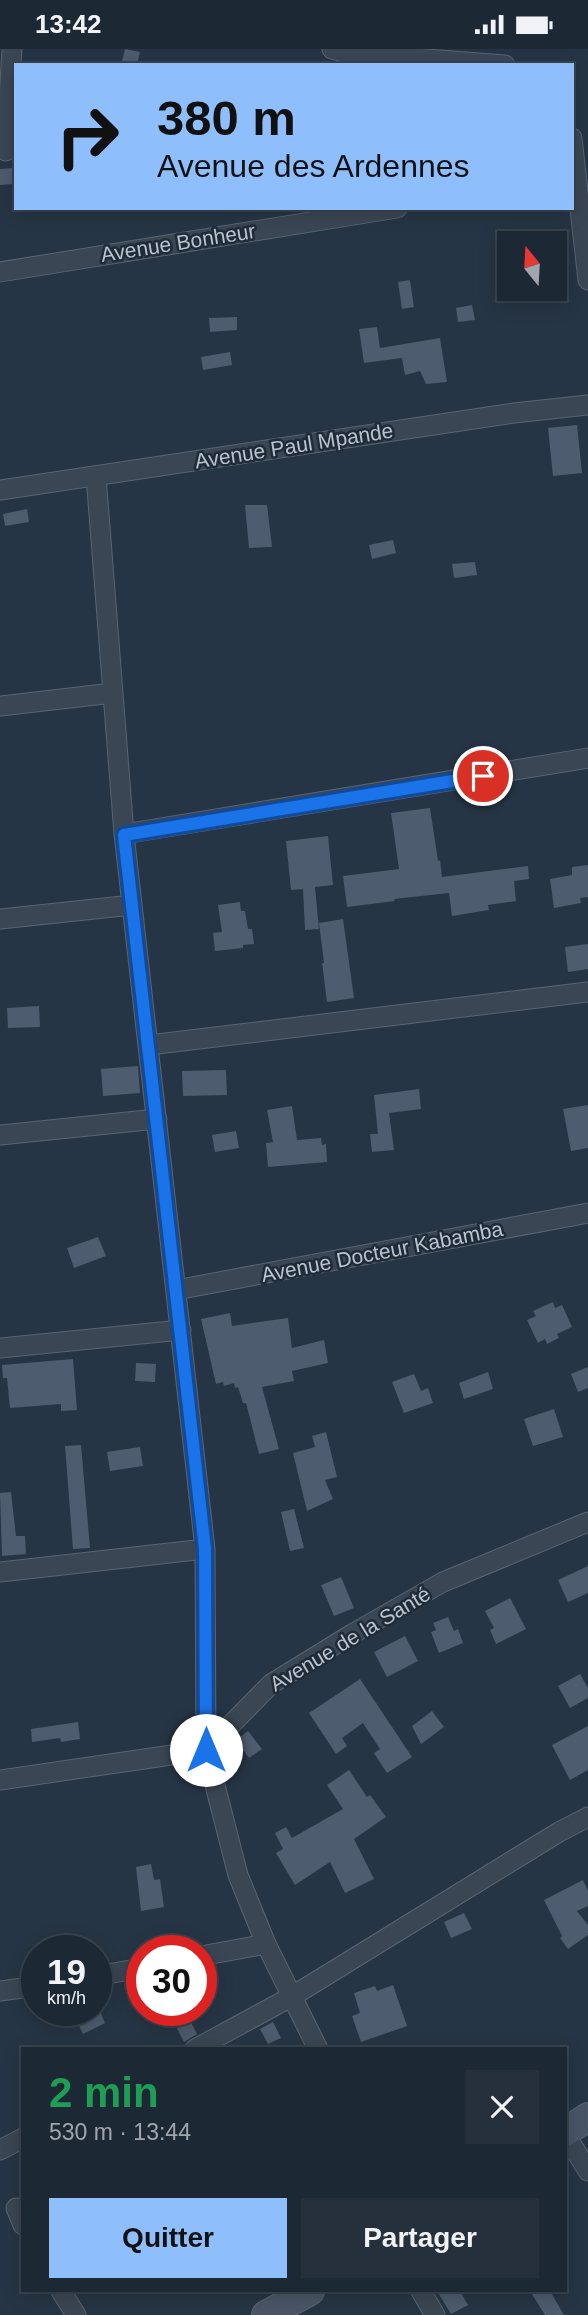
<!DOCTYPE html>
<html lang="fr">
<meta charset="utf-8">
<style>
:root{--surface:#1c2834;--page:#25303c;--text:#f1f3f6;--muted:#a0a6ac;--line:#3a444f;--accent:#8fbefc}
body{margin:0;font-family:Helvetica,sans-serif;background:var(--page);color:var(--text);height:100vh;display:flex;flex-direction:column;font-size:26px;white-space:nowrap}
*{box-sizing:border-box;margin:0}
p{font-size:23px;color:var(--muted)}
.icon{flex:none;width:38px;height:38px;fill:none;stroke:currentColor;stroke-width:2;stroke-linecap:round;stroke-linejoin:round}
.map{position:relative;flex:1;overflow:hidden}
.side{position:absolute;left:21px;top:1998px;width:546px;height:245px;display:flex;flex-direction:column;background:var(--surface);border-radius:0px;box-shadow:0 4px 18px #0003,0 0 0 2px var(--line)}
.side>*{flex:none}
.banner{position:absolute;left:14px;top:14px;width:560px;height:147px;border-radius:0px;box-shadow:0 4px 18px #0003,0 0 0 2px var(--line);background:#8fbefc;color:#111;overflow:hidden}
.needle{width:46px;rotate:342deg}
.controls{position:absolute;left:497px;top:182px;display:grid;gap:14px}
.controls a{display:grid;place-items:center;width:70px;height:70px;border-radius:0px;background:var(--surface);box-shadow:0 4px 18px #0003,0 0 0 2px var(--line);font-size:35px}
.speed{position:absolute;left:21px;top:1886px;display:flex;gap:14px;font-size:35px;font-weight:700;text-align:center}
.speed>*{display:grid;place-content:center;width:91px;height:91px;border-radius:50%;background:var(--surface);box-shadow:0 4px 18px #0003,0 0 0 2px var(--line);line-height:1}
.speed small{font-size:18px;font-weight:400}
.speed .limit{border:10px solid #d22;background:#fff;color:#111}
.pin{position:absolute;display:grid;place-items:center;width:60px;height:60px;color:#fff;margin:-30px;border:4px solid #fff;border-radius:50%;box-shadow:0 2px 7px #0007}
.me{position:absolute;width:77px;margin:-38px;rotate:0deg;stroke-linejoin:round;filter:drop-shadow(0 0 5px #0008)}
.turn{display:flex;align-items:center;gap:24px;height:147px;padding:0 28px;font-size:32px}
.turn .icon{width:91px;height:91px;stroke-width:2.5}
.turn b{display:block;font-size:49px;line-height:60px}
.round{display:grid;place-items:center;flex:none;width:74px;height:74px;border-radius:0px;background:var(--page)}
.summary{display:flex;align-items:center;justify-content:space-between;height:119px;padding:0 28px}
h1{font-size:42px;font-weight:800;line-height:52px;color:#1e9e55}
.action{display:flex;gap:14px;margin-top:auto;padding:14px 28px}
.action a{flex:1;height:80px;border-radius:0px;background:var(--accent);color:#111;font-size:28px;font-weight:800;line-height:80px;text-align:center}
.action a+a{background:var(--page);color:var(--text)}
.status{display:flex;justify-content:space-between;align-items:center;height:49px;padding:0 35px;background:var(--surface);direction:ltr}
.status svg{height:19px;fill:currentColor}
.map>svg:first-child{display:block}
.building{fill:#4d5c6e}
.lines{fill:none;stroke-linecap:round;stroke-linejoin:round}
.minor-casing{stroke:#5a6471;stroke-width:21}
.secondary-casing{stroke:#5a6471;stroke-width:30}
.minor{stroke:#3b4654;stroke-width:19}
.secondary{stroke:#495667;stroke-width:28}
.route-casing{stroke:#114b97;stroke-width:18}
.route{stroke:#1a73e8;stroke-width:12}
.labels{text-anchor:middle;stroke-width:5;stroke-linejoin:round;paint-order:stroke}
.street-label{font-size:21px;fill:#b9c2cd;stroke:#202b3a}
</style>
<div class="status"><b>13:42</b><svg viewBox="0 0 49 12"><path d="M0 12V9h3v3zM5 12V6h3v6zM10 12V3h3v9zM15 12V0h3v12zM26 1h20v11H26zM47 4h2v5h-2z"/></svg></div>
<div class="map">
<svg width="588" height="2266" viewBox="0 0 588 2266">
<rect width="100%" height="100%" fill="#263545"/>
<path class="building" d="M125,0L140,3L137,16H121Z
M13,119V135L0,136V120Z
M410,231L414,258L402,260L398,233Z
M472,256L475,271L458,273L456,259Z
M237,268V281L210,283L209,269Z
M377,278L380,299L440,289L447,333L426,335L420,322L405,326L402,309L364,314L359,280Z
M230,303L232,316L203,321L201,308Z
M577,376L582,424L553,427L548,379Z
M245,456H267L272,498L249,499Z
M27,460L29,473L5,477L3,465Z
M393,491L396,504L372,510L369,496Z
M475,513L477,526L454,529L452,515Z
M430,759L438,812L440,811L442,828L528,817L529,830L514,832L516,852L488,856L489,861L452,867L449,844L394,850L395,852L347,858L343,827L399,820L391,764Z
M328,787L333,836L315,838L319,880L305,881L303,840L291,841L286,792Z
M588,816V848L580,849L581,854L554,859L550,830L572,826V818Z
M240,853L241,862H245L248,880H252L254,895L243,896V899L215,902L213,884L222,883L218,856Z
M343,870L354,949L327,953L322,914H324L319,874Z
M588,895V920L568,923L565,898Z
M39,957L40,978L8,979L7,959Z
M138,1017L140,1044L103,1047L101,1020Z
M226,1021L227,1046L183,1047L182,1022Z
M419,1040L421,1060L389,1064L394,1101L372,1103L370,1085H378L374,1046Z
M588,1056V1099L571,1102L563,1060Z
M292,1057L297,1091L321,1089L322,1096L326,1095L327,1113L268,1118L266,1094L273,1093L267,1061Z
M236,1082L239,1099L215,1103L212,1086Z
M98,1188L106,1207L74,1219L67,1199Z
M553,1253L555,1259L562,1256L572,1278L557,1285L559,1289L547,1295L545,1290L538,1294L527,1271L536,1267L533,1262Z
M230,1264L232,1277L288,1269L292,1299L324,1291L328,1314L292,1322L294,1332L262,1338L279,1400L259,1405L246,1354H243L238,1338L235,1339L234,1334L224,1337L223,1333L216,1335L201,1270Z
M73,1310L77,1361L61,1362V1355L10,1359L7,1329H3L2,1316Z
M136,1314L156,1315L155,1333L135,1332Z
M588,1318V1339L578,1343L571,1325Z
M488,1323L493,1340L464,1350L459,1334Z
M414,1325L421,1342L428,1339L433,1354L404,1364L392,1333Z
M554,1360L563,1388L533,1397L524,1370Z
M326,1383L337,1428L325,1431L333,1450L307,1462L293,1404L315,1398L312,1387Z
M81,1396L90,1499L73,1500L65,1397Z
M140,1398L143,1417L110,1422L107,1403Z
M11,1443L16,1487H25L26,1505L2,1507L0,1444Z
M294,1460L304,1499L290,1502L281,1463Z
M588,1517V1544L568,1553L558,1531Z
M341,1528L354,1559L334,1567L321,1536Z
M510,1549L526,1580L496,1595L490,1581L494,1579L485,1562Z
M448,1568L454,1582L458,1580L463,1594L439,1604L431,1583L436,1581L433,1574Z
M405,1587L418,1612L387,1628L374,1603Z
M580,1625L588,1639V1649L570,1659L558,1637Z
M360,1630L412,1708L387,1724L374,1704L380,1700L363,1674L342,1689L347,1697L336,1705L309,1664Z
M432,1662L444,1678L421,1695L412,1677Z
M78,1673L80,1690L61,1693L60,1689L32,1693L31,1680Z
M588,1677V1721L570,1731L552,1696Z
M248,1682L262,1700L249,1709L236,1691Z
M349,1721L367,1748L370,1746L386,1768L354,1790L374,1830L345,1844L330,1813L295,1836L276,1804L283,1800L275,1784L286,1778L292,1789L343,1760L327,1736Z
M151,1815L154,1831L160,1830L164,1858L141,1862L136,1818Z
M583,1831L588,1842V1857L577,1862L588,1876V1886L568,1900L560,1889L562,1887L544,1851Z
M464,1864L472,1880L451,1889L444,1873Z
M393,1936L407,1977L361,1993L352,1967L360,1964L354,1944L375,1937L377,1942Z
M72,1962H100L105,1974L83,1985Z
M168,1962H185L197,1985L184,1993Z
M273,1973L281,1989L268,1995L260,1980Z
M437,2242H460L468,2256L451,2265Z
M530,2242H550L564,2266H545Z"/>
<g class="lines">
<defs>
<path id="minor" d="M332,0L349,4L505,16
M572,89L588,231
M6,102L12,0
M0,223L397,159
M96,427L124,785
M0,441L514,364L588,356
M0,657L113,644
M0,870L132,856
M149,996L588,943
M0,1086L157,1070
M176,1241L588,1164
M0,1299L181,1281
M0,1523L205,1500
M0,1731L206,1701L271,1635L352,1585L443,1533L588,1473
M201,1907L266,1895
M96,1927L142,1919
M0,1942L37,1937
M195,2000L291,1948L559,1783L588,1768
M318,2000L266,1895L238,1826L206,1701L205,1500L124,785L588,709
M565,2085L588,2122
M0,2101L23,2089
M16,2159L23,2176
M61,2242L76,2266
M421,2242L435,2266"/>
<path id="secondary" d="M565,2083L588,2068
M266,2266L310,2242"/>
</defs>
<use href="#minor" class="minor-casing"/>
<use href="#secondary" class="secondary-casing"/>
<use href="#minor" class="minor"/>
<use href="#secondary" class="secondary"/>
</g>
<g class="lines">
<defs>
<path id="route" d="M206,1701L205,1500L124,786L483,727"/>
</defs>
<use href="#route" class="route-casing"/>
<use href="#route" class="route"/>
</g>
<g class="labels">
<g class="street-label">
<text transform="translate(178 194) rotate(-9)" y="7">Avenue Bonheur</text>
<text transform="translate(294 397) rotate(-9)" y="7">Avenue Paul Mpande</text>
<text transform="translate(382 1203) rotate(-11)" y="7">Avenue Docteur Kabamba</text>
<text transform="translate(350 1590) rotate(-31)" y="7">Avenue de la Santé</text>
</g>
</g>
</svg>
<div class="controls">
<a><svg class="needle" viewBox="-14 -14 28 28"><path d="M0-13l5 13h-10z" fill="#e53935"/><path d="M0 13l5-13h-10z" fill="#a0a6ac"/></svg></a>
</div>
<div class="speed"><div>19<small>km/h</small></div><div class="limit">30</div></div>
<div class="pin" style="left:483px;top:727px;background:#d93025"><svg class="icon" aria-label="arrive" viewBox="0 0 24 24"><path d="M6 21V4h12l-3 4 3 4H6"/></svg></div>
<svg class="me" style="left:206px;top:1701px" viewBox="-20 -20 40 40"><circle r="19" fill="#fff"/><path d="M0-13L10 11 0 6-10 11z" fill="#1a73e8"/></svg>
<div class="banner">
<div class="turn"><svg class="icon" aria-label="right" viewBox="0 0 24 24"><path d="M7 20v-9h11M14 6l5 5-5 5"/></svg><div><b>380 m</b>Avenue des Ardennes</div></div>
</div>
<section class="side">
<div class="summary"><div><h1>2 min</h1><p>530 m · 13:44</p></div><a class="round"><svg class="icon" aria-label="close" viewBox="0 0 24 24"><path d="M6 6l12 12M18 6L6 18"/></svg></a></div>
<div class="action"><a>Quitter</a><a>Partager</a></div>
</section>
</div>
